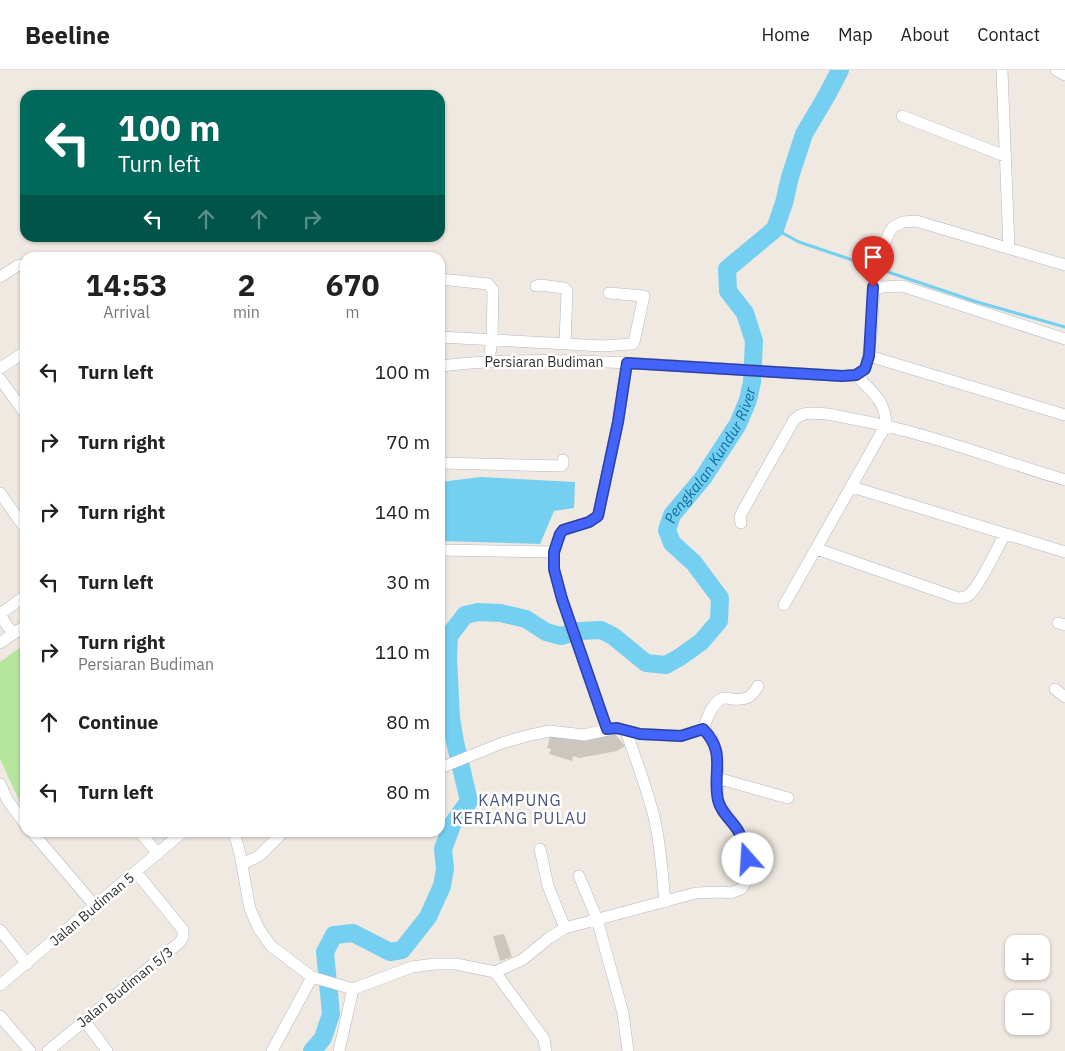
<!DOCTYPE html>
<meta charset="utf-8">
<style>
:root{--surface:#fff;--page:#f2f2f2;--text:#222;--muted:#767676;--line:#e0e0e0}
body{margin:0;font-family:"IBM Plex Sans",sans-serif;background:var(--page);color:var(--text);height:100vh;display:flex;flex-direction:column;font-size:19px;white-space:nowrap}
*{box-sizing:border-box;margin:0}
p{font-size:16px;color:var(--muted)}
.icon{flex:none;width:28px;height:28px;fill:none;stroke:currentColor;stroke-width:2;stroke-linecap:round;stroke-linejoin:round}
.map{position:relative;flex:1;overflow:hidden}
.side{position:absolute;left:20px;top:182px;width:425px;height:585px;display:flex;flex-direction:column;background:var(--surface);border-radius:15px;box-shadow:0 1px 4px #0004}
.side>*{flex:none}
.banner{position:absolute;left:20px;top:20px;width:425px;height:152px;border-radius:15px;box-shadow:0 1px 4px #0004;background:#00695c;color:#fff;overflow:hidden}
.fabs{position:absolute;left:1005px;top:865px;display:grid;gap:10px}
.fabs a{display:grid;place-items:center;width:45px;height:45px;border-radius:10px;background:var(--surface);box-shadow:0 1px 4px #0004;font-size:25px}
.pin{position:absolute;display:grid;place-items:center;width:42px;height:42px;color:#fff;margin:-51px -21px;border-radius:50% 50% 50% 0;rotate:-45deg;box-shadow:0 0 5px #0007}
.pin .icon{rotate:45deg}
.me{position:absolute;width:55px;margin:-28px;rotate:341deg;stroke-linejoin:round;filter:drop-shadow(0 0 4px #0008)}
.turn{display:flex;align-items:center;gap:18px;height:105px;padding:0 15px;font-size:22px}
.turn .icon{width:65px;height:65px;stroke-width:2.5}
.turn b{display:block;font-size:35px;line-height:42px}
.lanes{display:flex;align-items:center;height:48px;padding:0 15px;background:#0003;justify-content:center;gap:25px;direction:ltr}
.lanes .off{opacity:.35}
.eta{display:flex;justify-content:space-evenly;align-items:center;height:85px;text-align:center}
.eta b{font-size:30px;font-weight:800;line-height:35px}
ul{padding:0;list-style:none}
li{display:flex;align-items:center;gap:15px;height:70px;padding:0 15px}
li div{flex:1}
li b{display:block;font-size:19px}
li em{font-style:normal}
header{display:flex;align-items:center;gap:30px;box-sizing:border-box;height:70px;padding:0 25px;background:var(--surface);border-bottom:1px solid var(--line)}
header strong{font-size:24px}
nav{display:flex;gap:28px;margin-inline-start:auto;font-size:18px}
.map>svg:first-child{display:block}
.green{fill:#b6e59e}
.water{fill:#75cff0}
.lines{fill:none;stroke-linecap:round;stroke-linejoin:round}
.stream{stroke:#75cff0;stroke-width:3}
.river{stroke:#75cff0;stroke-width:18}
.building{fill:#cbc7bf}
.street-casing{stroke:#b4b7c1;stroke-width:12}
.street{stroke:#fff;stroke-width:11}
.route-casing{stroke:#2b41a3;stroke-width:12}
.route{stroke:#4264fb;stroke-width:9}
.labels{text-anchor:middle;stroke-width:5;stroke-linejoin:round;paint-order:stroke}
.street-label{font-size:14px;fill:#2e2e2e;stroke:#fff}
.water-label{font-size:15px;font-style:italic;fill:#0d6fa3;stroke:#fff}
.quarter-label{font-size:16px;letter-spacing:1px;fill:#4d5680;stroke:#fff}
</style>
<header>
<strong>Beeline</strong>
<nav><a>Home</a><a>Map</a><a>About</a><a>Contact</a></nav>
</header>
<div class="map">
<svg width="1065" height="981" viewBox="0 0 1065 981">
<rect width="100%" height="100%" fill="#efe9e1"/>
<path class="green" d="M25,574V743L0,689V592Z"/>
<path class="water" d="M481,407L575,412L574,438L554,441L540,474L440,471V412Z"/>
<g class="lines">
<path class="stream" d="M775,159L799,172L977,232L1065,257"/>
<path class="river" id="s1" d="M312,981L323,968L331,944L325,882L334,865L353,863L390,882L402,880L428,847L442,816L445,799L443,779L452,755L469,731L455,672L451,648L448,589L449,566L465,545L478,542L501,543L526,549L546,562L561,566L579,561L601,560L613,566L646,593L666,595L680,587L701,572L719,551L720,528L694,493L672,473L667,460L672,445L703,408L738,354L748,330L752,312L754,271L745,243L728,221L727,199L775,159L784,133L790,107L804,64L827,25L840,0"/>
</g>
<path class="building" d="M551,663L615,664L625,676L617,681L579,688L573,686L572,691L549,684L551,679L547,678Z
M504,864L512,887L500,891L493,866Z"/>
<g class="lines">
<defs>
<path id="street" d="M1002,0L1009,178
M1056,0L1065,5
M902,46L1005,86
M0,207L17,196L25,194
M440,209L488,214L493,220L492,269L489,291
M536,216L540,215L564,218L567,221L565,273
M873,221L882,217L902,216L1065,269
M440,267L603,276L632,274L634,272L644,226L609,223
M869,286L1065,345
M440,296C515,287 589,291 664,295C723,299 783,302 842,306L856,305L865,299C877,259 868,218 883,178C886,170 888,163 893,157L903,152L916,151L1065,195
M0,298L25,282
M0,309L25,343
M440,393L561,396L563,394V390
M852,417L1065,482
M0,423L25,458
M741,453L740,447L742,442L794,350C797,347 799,345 804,344C818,341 838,346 853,349C925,362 995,389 1065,410
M817,479L958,528C962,528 966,528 970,524C982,512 996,480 1005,464
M440,480L554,482
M784,535L886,355C886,331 871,321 856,305
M0,544L25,526
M0,545L13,564
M1058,553L1065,555
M0,573L25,556
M1055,619L1065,627
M607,659L562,529L554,499V482L560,464L563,460L589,452L598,446L618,352L627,293
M703,659C707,650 711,634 721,629C725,627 728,628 732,629C747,630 751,628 758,616
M626,661C636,690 647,718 654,747C661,775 662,804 665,832
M717,708L788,728
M0,714L8,731L25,754
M32,762L96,837
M140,762L158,784
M234,762L240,784L250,839L259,859L271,876L312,907L353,919L339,981
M540,779L548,816L565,858
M242,794L259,786L283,762
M579,806L597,849L623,943L628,981
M0,860L27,894
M495,902L544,969L546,981
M0,915L183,762
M353,919L412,897L435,894H456L495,902L522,890L549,868L565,858L696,823L722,822L731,823L741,819L746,812L749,799L748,789L738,760L722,739L718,730L717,683L712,668L703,659L681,666L640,664L617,658L584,665L550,661L530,665L502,673L440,698
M0,946L30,981
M84,950L107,981
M48,981L180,872L183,867V860L136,802
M272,981L312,907"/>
</defs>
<use href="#street" class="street-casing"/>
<use href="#street" class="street"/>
</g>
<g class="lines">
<defs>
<path id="route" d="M748,789C745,779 743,768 737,759C731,750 720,741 718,730C712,702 727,683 703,659L681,666L640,664L617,658L607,659L562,529L554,499V482L560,464L563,460L589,452L598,446L618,352L627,293L842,306L856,305L865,299L869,286L873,217"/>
</defs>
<use href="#route" class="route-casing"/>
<use href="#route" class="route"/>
</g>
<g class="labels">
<g class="street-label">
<text x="544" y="297">Persiaran Budiman</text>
<text transform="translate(92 839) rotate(-40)" y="5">Jalan Budiman 5</text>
<text transform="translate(125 917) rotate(-39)" y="5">Jalan Budiman 5/3</text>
</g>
<g class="water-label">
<text dy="5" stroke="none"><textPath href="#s1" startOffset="1044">Pengkalan Kundur River</textPath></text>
</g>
<g class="quarter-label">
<text x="520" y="736">KAMPUNG<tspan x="520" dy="18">KERIANG PULAU</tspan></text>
</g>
</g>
</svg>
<div class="fabs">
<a>+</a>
<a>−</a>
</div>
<div class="pin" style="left:873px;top:217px;background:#d93025"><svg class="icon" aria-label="arrive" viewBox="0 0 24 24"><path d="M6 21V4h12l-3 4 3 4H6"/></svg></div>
<svg class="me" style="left:748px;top:789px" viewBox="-20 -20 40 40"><circle r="19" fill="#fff"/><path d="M0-13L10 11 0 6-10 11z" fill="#4264fb"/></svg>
<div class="banner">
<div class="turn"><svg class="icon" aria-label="left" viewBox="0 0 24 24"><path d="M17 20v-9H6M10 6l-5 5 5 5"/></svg><div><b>100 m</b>Turn left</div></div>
<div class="lanes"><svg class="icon" aria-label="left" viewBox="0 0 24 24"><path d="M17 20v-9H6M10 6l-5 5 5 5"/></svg><svg class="icon off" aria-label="ahead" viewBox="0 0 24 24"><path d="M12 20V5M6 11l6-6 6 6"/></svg><svg class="icon off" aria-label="ahead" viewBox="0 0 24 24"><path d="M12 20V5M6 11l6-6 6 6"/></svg><svg class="icon off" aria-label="right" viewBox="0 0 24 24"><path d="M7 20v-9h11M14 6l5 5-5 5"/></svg></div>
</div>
<section class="side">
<div class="eta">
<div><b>14:53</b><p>Arrival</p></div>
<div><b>2</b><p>min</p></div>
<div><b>670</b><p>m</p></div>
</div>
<ul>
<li><svg class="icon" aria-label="left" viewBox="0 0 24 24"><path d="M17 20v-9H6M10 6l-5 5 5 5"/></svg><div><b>Turn left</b></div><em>100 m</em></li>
<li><svg class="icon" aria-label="right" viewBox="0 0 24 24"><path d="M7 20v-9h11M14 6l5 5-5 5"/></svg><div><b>Turn right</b></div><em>70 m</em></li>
<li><svg class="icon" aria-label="right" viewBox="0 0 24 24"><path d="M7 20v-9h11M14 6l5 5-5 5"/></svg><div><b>Turn right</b></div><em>140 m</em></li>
<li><svg class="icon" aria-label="left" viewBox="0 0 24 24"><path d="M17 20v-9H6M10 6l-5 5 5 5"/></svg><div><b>Turn left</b></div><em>30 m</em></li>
<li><svg class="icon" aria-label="right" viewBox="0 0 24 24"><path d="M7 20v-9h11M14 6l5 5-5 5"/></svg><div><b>Turn right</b><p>Persiaran Budiman</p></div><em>110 m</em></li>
<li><svg class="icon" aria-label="ahead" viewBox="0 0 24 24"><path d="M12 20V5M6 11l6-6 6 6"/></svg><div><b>Continue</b></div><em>80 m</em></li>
<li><svg class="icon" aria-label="left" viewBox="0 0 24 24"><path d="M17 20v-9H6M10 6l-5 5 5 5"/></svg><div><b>Turn left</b></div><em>80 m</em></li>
</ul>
</section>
</div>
